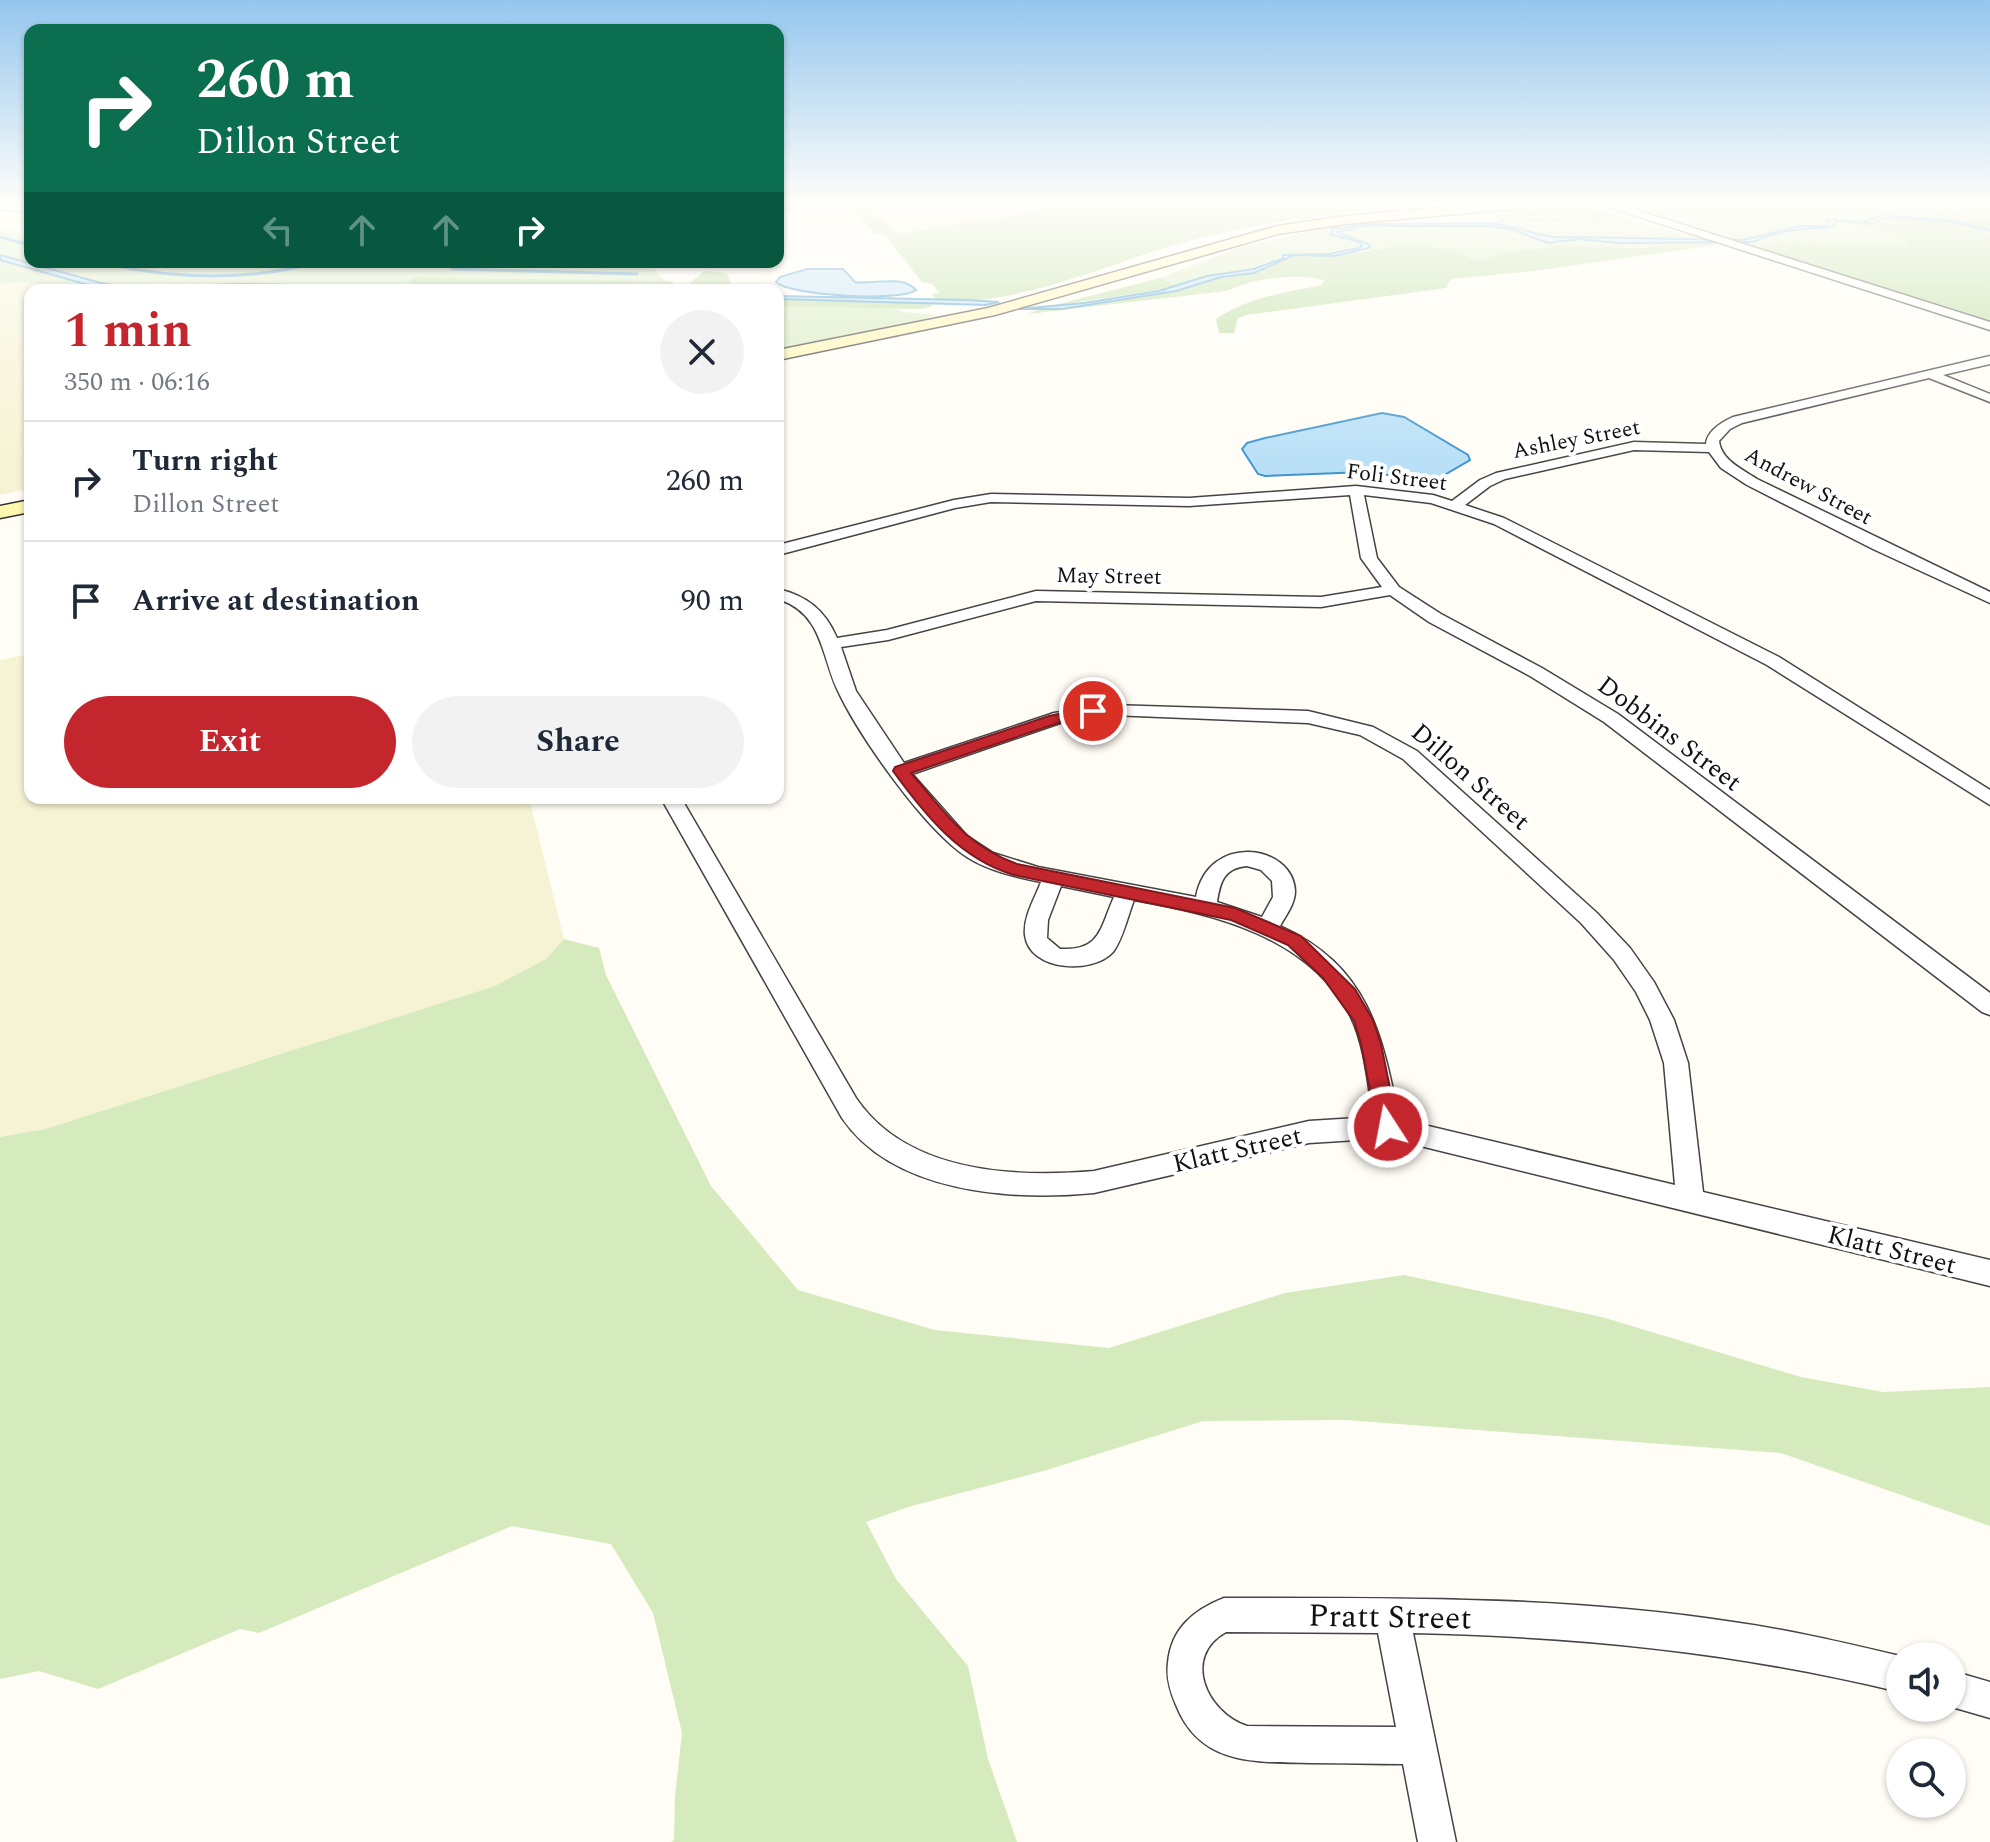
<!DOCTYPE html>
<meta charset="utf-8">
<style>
:root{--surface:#fff;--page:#f2f2f3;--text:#1f2937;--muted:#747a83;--line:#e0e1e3;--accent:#c4262e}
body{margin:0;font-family:Spectral,serif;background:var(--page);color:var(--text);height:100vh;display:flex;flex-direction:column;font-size:30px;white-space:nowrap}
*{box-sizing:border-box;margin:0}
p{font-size:26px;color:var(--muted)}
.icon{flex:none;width:44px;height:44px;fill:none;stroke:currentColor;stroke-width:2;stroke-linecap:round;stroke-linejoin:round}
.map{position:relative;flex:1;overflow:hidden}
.details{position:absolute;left:24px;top:284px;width:760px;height:520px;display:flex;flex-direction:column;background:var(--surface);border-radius:16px;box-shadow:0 2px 6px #0004}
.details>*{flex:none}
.banner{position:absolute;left:24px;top:24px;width:760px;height:244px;border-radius:16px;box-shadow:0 2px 6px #0004;background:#0b6e4f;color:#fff;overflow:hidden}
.controls{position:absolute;left:1886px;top:1642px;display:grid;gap:16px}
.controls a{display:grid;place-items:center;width:80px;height:80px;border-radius:50%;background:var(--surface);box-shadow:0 2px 6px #0004;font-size:40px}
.pin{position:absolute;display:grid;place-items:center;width:68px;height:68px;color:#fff;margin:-34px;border:4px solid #fff;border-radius:50%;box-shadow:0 2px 8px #0007}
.me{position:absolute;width:88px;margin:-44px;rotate:349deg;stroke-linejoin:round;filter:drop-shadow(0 0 6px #0008)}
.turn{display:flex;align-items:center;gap:28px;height:168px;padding:0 40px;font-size:36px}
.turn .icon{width:104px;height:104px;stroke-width:2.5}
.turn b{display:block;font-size:56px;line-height:68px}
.lanes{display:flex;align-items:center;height:76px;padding:0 40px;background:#0003;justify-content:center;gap:40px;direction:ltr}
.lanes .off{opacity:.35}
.round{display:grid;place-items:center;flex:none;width:84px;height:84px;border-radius:42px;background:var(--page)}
.headline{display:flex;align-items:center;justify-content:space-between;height:136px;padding:0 40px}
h1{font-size:48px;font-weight:700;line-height:60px;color:var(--accent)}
.cta{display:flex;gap:16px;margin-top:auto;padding:16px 40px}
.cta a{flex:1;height:92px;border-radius:48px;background:var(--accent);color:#fff;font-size:32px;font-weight:700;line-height:92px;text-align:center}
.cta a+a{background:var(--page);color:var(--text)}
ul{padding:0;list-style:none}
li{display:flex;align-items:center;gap:24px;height:120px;padding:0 40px;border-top:2px solid var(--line)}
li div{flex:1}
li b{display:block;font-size:30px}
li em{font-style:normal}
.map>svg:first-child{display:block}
.farmland{fill:#f6f3d4}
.green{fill:#d5ebbd}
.forest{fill:#b9dc9c}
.water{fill:#b9e0f7;stroke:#3f96cf;stroke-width:2}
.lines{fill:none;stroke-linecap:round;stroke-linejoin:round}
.stream{stroke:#3f96cf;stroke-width:3}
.minor-casing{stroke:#444;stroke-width:3}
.tertiary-casing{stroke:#444;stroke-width:3}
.secondary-casing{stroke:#333;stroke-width:3}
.minor{fill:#fff;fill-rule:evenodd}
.tertiary{fill:#fff;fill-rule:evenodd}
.secondary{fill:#fff6b0;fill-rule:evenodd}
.route{fill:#c4262e;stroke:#7f191e;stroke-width:2}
.labels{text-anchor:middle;stroke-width:8;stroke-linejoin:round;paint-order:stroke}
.far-street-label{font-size:22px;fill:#111;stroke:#fff}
.street-label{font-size:26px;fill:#111;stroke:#fff}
.near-street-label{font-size:32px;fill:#111;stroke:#fff}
</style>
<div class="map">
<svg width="1990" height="1842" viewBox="0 0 1990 1842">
<rect width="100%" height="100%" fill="#fffdf5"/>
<path class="farmland" d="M866,204H1076L897,234Z
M48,283L92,290H30V489L0,495V284Z
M30,654V798H529L564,939L546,959L496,986L45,1129L0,1137V660Z"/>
<path class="green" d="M1614,204H1990V322Z
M1617,216L1701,239H1556L1509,225L1605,222L1618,219Z
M1475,225L1511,229L1548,243L1579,239L1618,243L1669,241L1670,244L1641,248L1555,245L1540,249L1502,252L1488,260L1472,259L1460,250L1426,247H1394L1373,252L1364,250L1370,245L1337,232L1363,226Z
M1331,227H1340L1333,229L1330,234L1359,242L1362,247L1330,254L1283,255L1254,269L1207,276L1179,287L1160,278L1244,246Z
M0,229L11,230L30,240V262L0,255Z
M0,260L99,288L117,290C78,290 40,279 0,284Z
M31,262H489L653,267L665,281L414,277L409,280L411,285L239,284L133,288L101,283Z
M273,287L460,290H150Z
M778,306L896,308L903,312L935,315L924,320L778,350Z
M564,939L599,948L606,975L711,1186L798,1290L935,1330L1109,1348L1285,1293L1404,1275L1602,1317L1801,1377L1883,1392L1990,1387V1526L1781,1453L1346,1420L1203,1421L1047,1470L908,1507L866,1522L896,1579L968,1666L988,1759L1017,1842H671L674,1840L675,1796L682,1733L653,1613L611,1544L512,1526L259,1633L240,1629L98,1689L39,1671L0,1679V1137L45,1129L495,986L546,959Z"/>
<path class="forest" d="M848,204H866L897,234L1076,204H1409C1334,214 1258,222 1185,242C1111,262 1011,310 936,299L932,294L940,293L932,284L922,282L886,236L874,233Z
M1841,204H1909L1990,220V228L1953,221L1919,220Z
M1556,205H1577L1617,216L1618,219L1605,222L1496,223L1495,216Z
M1884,218L1951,222L1990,230V323L1766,252L1765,245L1785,243L1909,246L1900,237L1848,222H1874Z
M1669,241L1708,242L1717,245L1534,271L1451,279L1446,288L1246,315L1238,318L1234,333H1219L1216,319C1250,297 1282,293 1322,285L1324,280C1293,273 1256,278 1226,291L1028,314L1041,309L1073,308L1176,291L1221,277L1254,273L1294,255L1335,256L1406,245L1460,250L1472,259L1487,260L1502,252L1540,249L1555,245L1641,248L1666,245Z
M704,271L727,273L732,287L773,290H682Z
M414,277L665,281L673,282L675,290L411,285L409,280Z
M1160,278L1179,287L1051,306Z
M778,299L929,302L932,306L922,309L778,306Z"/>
<path class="water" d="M1882,215L1953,221L1990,230L1951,222L1897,218H1884L1871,224L1838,221L1831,228C1807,227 1774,232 1753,242L1618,243L1579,239L1548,243L1511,229L1490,226H1363L1337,232L1370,245L1369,248L1335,256L1294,255L1254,273L1221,277L1176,291L1062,309H1019L1084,303L1159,291L1207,276L1254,269L1283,258V255L1330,254L1358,248L1362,246L1359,242L1330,234L1332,229L1368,224L1491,223C1520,226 1542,240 1572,237L1743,240L1801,226H1828L1827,220L1830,219L1863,222Z
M0,255L101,283L133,288L239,284L582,290L273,287L117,290L99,288L0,260Z
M807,269H843L855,282C874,285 902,274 916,290C901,302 790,296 776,282L780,277Z
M778,296L967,300L999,302L986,305L778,299Z
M1382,413L1404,417L1468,455L1470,460L1434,481L1364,472L1265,476L1258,474L1242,449L1247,443L1265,438Z"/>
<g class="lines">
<path class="stream" d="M0,237L30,245
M112,265C176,279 253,281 316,262
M452,269L637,274"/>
<defs>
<path id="minor" d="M0,204L30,206V212L0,209Z
M778,204L798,207L778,209Z
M1990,356V364L1943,375L1990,394V402L1929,378L1742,423L1730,429L1719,441C1721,460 1742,469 1757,479L1990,592V603L1873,549L1747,485L1721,468L1709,452L1634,450L1505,479L1490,486L1465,505L1504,518L1779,657L1990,790V805L1767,665L1494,524L1431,503L1364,495L1377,558L1399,587L1441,614L1542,668L1618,714L1990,993V1015L1982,1012L1604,722L1530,676L1429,622L1390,595L1321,607L1036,601L888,640L841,647L856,691L904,763L1054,713L1111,705L1308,711L1373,727L1417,751L1597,913L1630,948L1654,982L1674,1020L1688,1063L1703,1192L1990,1260V1286L1388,1138L1309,1143L1094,1193C1011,1201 893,1193 842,1118L661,798H681L856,1098C906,1172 1012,1178 1094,1171L1309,1121L1373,1117C1368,1084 1365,1045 1350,1015C1308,936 1214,914 1134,900C1128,915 1123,939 1113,952C1092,975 1029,971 1025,935C1023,917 1035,898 1041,882C1016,877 989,871 967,857C925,830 858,735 837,689C821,653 822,613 778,599V589C807,596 825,610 837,638L887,630L1036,591L1321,597L1382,587L1361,558L1350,495L1189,506L991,502L955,508L778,555V545L954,500L991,494L1189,498L1356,486L1433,495L1452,501L1480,480L1496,473L1634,442L1706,444C1707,431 1722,422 1733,417ZM1111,715L1308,723L1360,735L1403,759L1581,923L1614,960L1636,992L1650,1020L1664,1063L1675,1185L1399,1119C1382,1033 1368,966 1280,926C1286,915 1295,904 1295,891C1293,844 1208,832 1196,897L1038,867L993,853L967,836L912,774L1063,722ZM1247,866L1261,870L1272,881L1273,897L1262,917L1217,902C1220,882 1224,868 1247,866ZM1061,886L1114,897C1100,928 1101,951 1060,949L1047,938L1048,920Z
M1224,1598C1394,1598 1565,1596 1733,1622C1790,1630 1845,1643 1900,1656V1692C1734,1652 1583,1637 1413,1633L1456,1842H1418L1403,1764C1372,1764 1342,1763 1311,1763C1255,1762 1200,1766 1176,1705C1170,1691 1166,1678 1168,1663C1171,1628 1194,1610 1224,1598ZM1226,1632L1378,1633L1396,1727L1247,1726C1207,1713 1181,1657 1226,1632Z
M1952,1671L1990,1682V1718L1952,1707Z"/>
<path id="tertiary" d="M1599,204H1617L1990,322V330Z"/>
<path id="secondary" d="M1478,204H1533L1527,208L1345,224L1278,234L995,315L778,360V350L988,308L1277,226L1345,216Z
M30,500V512L0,518V506Z"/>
</defs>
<use href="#minor" class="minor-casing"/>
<use href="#tertiary" class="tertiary-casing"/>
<use href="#secondary" class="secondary-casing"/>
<use href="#minor" class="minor"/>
<use href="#tertiary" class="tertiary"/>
<use href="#secondary" class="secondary"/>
</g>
<linearGradient id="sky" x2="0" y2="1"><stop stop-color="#95c6ee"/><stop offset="0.44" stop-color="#fffefa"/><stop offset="1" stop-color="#fffefa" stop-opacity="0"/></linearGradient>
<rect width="1990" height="462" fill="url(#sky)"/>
<path class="route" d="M1093,707L1098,708V715L1058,723L911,773C946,813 965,845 1017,864L1235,908L1301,936L1355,989L1373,1020L1381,1044L1398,1127L1395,1133L1388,1136L1380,1133L1377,1127L1361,1044L1354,1021L1323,978L1288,945L1231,920L1014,875C960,859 925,815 893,771L895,767L1049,716Z"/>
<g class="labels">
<g class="far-street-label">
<text transform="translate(1576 438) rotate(-11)" y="8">Ashley Street</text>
<text transform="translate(1397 476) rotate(7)" y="8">Foli Street</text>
<text transform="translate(1809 485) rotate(28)" y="8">Andrew Street</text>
<text transform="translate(1109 575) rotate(1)" y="8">May Street</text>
</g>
<g class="street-label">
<text transform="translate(1670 733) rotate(37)" y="9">Dobbins Street</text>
<text transform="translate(1471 776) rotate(41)" y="9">Dillon Street</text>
<text transform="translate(1237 1149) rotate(-13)" y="9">Klatt Street</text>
<text transform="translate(1892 1249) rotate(14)" y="9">Klatt Street</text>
</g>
<g class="near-street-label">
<text transform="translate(1390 1616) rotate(1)" y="11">Pratt Street</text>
</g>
</g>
</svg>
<div class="controls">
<a><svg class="icon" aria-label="sound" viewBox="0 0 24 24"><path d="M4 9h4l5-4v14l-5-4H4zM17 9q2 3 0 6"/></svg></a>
<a><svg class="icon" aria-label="search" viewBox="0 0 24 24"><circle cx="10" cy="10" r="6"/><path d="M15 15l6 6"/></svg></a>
</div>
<div class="pin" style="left:1093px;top:711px;background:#d93025"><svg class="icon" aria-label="arrive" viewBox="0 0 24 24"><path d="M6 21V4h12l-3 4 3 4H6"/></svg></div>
<svg class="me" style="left:1388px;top:1127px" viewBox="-20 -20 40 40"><circle r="17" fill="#c4262e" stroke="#fff" stroke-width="3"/><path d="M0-11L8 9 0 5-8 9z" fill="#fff"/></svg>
<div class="banner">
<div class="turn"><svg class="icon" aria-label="right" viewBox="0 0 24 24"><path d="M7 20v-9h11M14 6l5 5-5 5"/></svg><div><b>260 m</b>Dillon Street</div></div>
<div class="lanes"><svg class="icon off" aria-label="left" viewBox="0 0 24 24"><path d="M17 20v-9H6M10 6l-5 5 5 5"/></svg><svg class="icon off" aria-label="ahead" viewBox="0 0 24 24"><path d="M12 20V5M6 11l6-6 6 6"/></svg><svg class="icon off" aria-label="ahead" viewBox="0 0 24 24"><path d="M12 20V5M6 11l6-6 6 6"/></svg><svg class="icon" aria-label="right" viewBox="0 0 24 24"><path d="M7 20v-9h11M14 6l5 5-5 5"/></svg></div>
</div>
<section class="details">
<div class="headline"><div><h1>1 min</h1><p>350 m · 06:16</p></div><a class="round"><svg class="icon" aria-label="close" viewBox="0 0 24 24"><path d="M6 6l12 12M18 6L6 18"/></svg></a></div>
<ul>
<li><svg class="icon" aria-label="right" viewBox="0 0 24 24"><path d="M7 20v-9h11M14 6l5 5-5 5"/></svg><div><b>Turn right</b><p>Dillon Street</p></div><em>260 m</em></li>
<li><svg class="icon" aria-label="arrive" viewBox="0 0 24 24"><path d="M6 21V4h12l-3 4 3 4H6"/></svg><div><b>Arrive at destination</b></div><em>90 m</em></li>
</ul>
<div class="cta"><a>Exit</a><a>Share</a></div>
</section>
</div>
